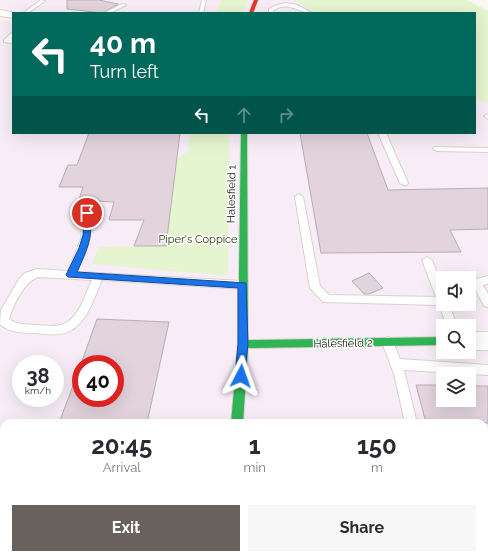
<!DOCTYPE html>
<style>
:root{--surface:#fff;--page:#f7f7f7;--text:#2b2b33;--muted:#7c7c81;--accent:#69615e}
body{margin:0;font-family:Raleway,sans-serif;background:var(--page);color:var(--text);height:100vh;display:flex;flex-direction:column;font-size:15px;white-space:nowrap}
*{box-sizing:border-box;margin:0}
p{font-size:13px;color:var(--muted)}
.icon{flex:none;width:22px;height:22px;fill:none;stroke:currentColor;stroke-width:2;stroke-linecap:round;stroke-linejoin:round}
.map{position:relative;flex:1;overflow:hidden}
.details{position:absolute;left:0px;top:419px;width:488px;height:140px;display:flex;flex-direction:column;background:var(--surface);border-radius:12px 12px 0 0;box-shadow:0 4px 16px #0002}
.details>*{flex:none}
.guide{position:absolute;left:12px;top:12px;width:464px;height:122px;border-radius:0px;box-shadow:0 4px 16px #0002;background:#00695c;color:#fff;overflow:hidden}
.controls{position:absolute;left:436px;top:271px;display:grid;gap:8px}
.controls a{display:grid;place-items:center;width:40px;height:40px;border-radius:0px;background:var(--surface);box-shadow:0 4px 16px #0002;font-size:20px}
.speed{position:absolute;left:12px;top:355px;display:flex;gap:8px;font-size:20px;font-weight:700;text-align:center}
.speed>*{display:grid;place-content:center;width:52px;height:52px;border-radius:50%;background:var(--surface);box-shadow:0 4px 16px #0002;line-height:1}
.speed small{font-size:10px;font-weight:400}
.speed .limit{border:6px solid #d22;background:#fff;color:#111}
.pin{position:absolute;display:grid;place-items:center;width:34px;height:34px;color:#fff;margin:-17px;border:2px solid #fff;border-radius:50%;box-shadow:0 1px 4px #0007}
.me{position:absolute;width:44px;margin:-22px;rotate:4deg;stroke-linejoin:round;filter:drop-shadow(0 0 3px #0008)}
.turn{display:flex;align-items:center;gap:14px;height:84px;padding:0 12px;font-size:18px}
.turn .icon{width:52px;height:52px;stroke-width:2.5}
.turn b{display:block;font-size:28px;line-height:34px}
.lanes{display:flex;align-items:center;height:38px;padding:0 12px;background:#0003;justify-content:center;gap:20px;direction:ltr}
.lanes .off{opacity:.35}
.eta{display:flex;justify-content:space-evenly;align-items:center;height:68px;text-align:center}
.eta b{font-size:24px;font-weight:700;line-height:28px}
.cta{display:flex;gap:8px;margin-top:auto;padding:8px 12px}
.cta a{flex:1;height:46px;border-radius:0px;background:var(--accent);color:#fff;font-size:16px;font-weight:700;line-height:46px;text-align:center}
.cta a+a{background:var(--page);color:var(--text)}
.map>svg:first-child{display:block}
.industrial{fill:#f8edf7;fill-rule:evenodd}
.green{fill:#e5f5cf}
.building{fill:#e2d3dc;stroke:#b5afb1}
.lines{fill:none;stroke-linecap:round;stroke-linejoin:round}
.lane-casing{stroke:#d9d2cf;stroke-width:2}
.street-casing{stroke:#d9d2cf;stroke-width:2}
.fast-casing{stroke:#d9d2cf;stroke-width:2}
.jam-casing{stroke:#d9d2cf;stroke-width:2}
.lane{fill:#fefefe;fill-rule:evenodd}
.street{fill:#fefefe;fill-rule:evenodd}
.fast{fill:#30b455;fill-rule:evenodd}
.jam{fill:#e5322d;fill-rule:evenodd}
.route{fill:#1a73e8;stroke:#114b97}
.labels{text-anchor:middle;stroke-width:3;stroke-linejoin:round;paint-order:stroke}
.street-label{font-size:11px;fill:#1b110d;stroke:#fff}
.park-label{font-size:11px;fill:#263b02;stroke:#fff}
</style>
<div class="map">
<svg width="488" height="559" viewBox="0 0 488 559">
<rect width="100%" height="100%" fill="#faf6f5"/>
<path class="industrial" d="M0,0H294L316,13H21L0,9Z
M0,21H13V133H475V98L488,104V559H0ZM443,278H469V304H443ZM443,326H469V352H443ZM21,364H55V398H21ZM81,364H115V398H81ZM443,374H469V400H443ZM4,423H484V555H4Z"/>
<path class="green" d="M222,0H248L243,13H215Z
M294,0H467L488,11V104L475,98V13H315Z
M189,133H229L228,276L92,264L99,247L166,246L177,159L189,150Z"/>
<path class="building" d="M67,0H99L118,4L103,13L67,9Z
M89,133H180L166,246H134L144,220H109L114,202L79,200L83,187H59L68,165H77Z
M300,133H367L388,190L488,188V229L450,230L461,252L321,253Z
M369,273L383,288L369,294H364L352,281Z
M97,319L169,322L147,423H59L80,367H81V398H115V364H81Z
M416,385H443V400H469V386H488V423H426Z"/>
<g class="lines">
<defs>
<path id="lane" d="M41,0L45,1L28,13H23Z
M202,0H206L203,13H199Z
M285,3L297,5L312,13C298,13 288,0 273,11V13H269V9L274,6Z
M122,4L126,5L110,13H104Z
M13,32V37L11,39H13V43L4,42V40Z
M488,114V119L484,116Z
M378,133H386L408,183L407,185H404L400,183Z
M434,147L488,148V152L437,151L433,149Z
M299,194L303,197L320,286L329,295L436,297L422,260L427,257L432,260L443,289V304H449L457,326H447L439,305L323,302L310,288L295,197Z
M87,210L91,213L90,239L77,272L243,281L247,282L248,285L247,288L243,289L102,280C93,300 85,331 60,334C52,335 43,334 35,333C22,333 10,333 0,324L1,310L19,279L25,273L37,269L68,271L81,239L83,213ZM38,277L92,280C85,294 79,320 61,325C53,327 44,325 36,325C26,324 17,325 9,319C13,305 24,282 38,277Z
M488,276V284L483,285L488,294V307L484,306L472,283L473,280Z
M388,337L392,339L400,359L488,365V375L404,370L417,423H405L394,374L382,342L384,339Z
M484,523H488V537H484Z"/>
<path id="street" d="M0,10L16,13H13V18L0,16Z
M469,332H488V350H469Z"/>
<path id="fast" d="M241,133H247L248,340L443,337V345L248,348L243,423H231L238,344Z"/>
<path id="jam" d="M254,0H258L253,13H249Z
M221,555H235L234,559H220Z"/>
</defs>
<use href="#lane" class="lane-casing"/>
<use href="#street" class="street-casing"/>
<use href="#fast" class="fast-casing"/>
<use href="#jam" class="jam-casing"/>
<use href="#lane" class="lane"/>
<use href="#street" class="street"/>
<use href="#fast" class="fast"/>
<use href="#jam" class="jam"/>
</g>
<path class="route" d="M84,211H90L91,213C92,240 88,248 77,272L246,283L248,344L244,379L241,380L237,379L235,376L238,344V288L68,277L66,275L79,248L83,235Z"/>
<g class="labels">
<g class="street-label">
<text transform="translate(231 194) rotate(-89)" y="4">Halesfield 1</text>
<text transform="translate(343 343) rotate(-1)" y="4">Halesfield 2</text>
</g>
<g class="park-label">
<text x="198" y="243">Piper's Coppice</text>
</g>
</g>
</svg>
<div class="controls">
<a><svg class="icon" aria-label="sound" viewBox="0 0 24 24"><path d="M4 9h4l5-4v14l-5-4H4zM17 9q2 3 0 6"/></svg></a>
<a><svg class="icon" aria-label="search" viewBox="0 0 24 24"><circle cx="10" cy="10" r="6"/><path d="M15 15l6 6"/></svg></a>
<a><svg class="icon" aria-label="layers" viewBox="0 0 24 24"><path d="M12 4l9 5-9 5-9-5zM3 14l9 5 9-5"/></svg></a>
</div>
<div class="speed"><div>38<small>km/h</small></div><div class="limit">40</div></div>
<div class="pin" style="left:87px;top:213px;background:#d93025"><svg class="icon" aria-label="arrive" viewBox="0 0 24 24"><path d="M6 21V4h12l-3 4 3 4H6"/></svg></div>
<svg class="me" style="left:241px;top:376px" viewBox="-20 -20 40 40"><path d="M0-17L14 15 0 8-14 15z" fill="#1a73e8" stroke="#fff" stroke-width="4"/></svg>
<div class="guide">
<div class="turn"><svg class="icon" aria-label="left" viewBox="0 0 24 24"><path d="M17 20v-9H6M10 6l-5 5 5 5"/></svg><div><b>40 m</b>Turn left</div></div>
<div class="lanes"><svg class="icon" aria-label="left" viewBox="0 0 24 24"><path d="M17 20v-9H6M10 6l-5 5 5 5"/></svg><svg class="icon off" aria-label="ahead" viewBox="0 0 24 24"><path d="M12 20V5M6 11l6-6 6 6"/></svg><svg class="icon off" aria-label="right" viewBox="0 0 24 24"><path d="M7 20v-9h11M14 6l5 5-5 5"/></svg></div>
</div>
<section class="details">
<div class="eta">
<div><b>20:45</b><p>Arrival</p></div>
<div><b>1</b><p>min</p></div>
<div><b>150</b><p>m</p></div>
</div>
<div class="cta"><a>Exit</a><a>Share</a></div>
</section>
</div>
